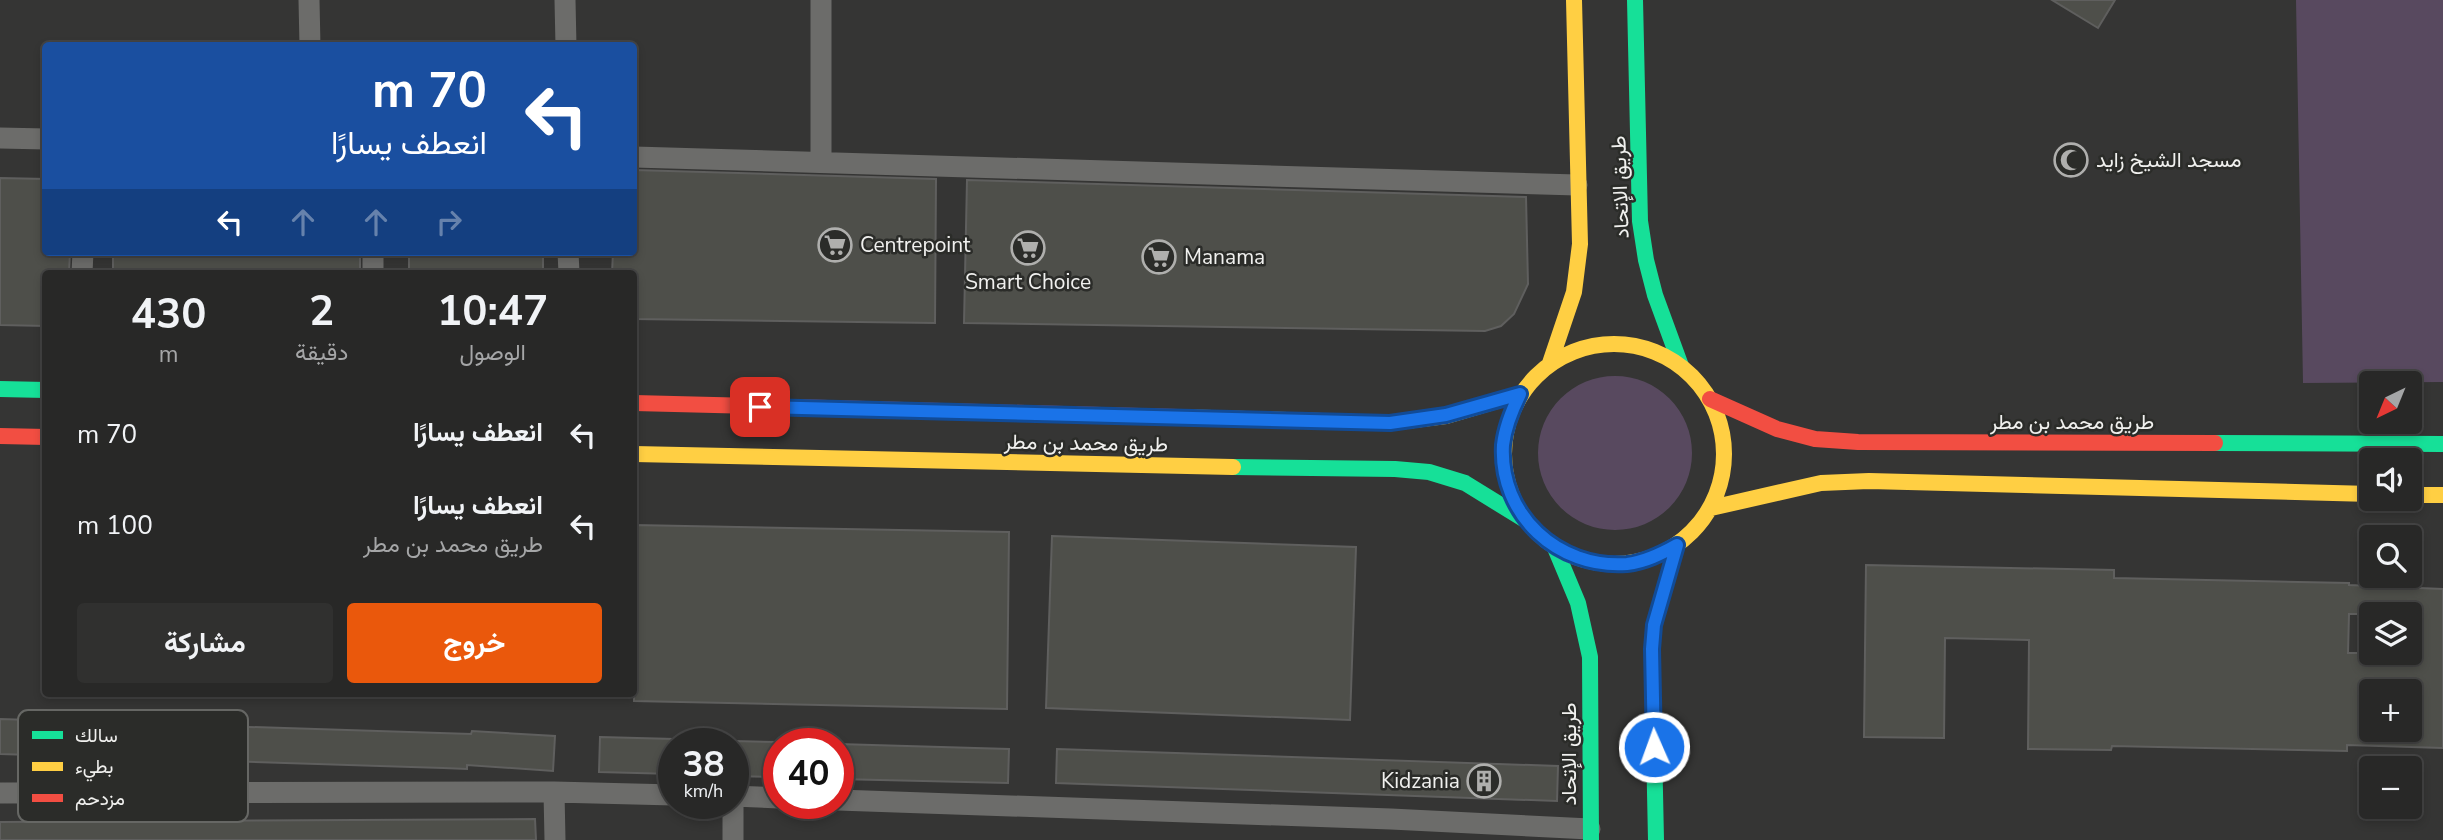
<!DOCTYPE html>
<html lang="ar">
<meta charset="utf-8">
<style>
:root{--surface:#282827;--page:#30302f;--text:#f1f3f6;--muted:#a5a6a7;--line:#444;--accent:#ea580c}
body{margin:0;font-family:"Nunito Sans",Vazirmatn,sans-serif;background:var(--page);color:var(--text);direction:rtl;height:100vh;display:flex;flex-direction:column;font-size:26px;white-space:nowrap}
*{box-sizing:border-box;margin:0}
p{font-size:23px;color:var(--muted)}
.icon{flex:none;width:38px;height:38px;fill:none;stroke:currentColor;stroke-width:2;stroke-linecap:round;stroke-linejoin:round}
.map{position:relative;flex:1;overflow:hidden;direction:ltr}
.drawer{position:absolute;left:42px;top:270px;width:595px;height:427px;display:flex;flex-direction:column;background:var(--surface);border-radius:7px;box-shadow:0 4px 10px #0003,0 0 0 2px var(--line);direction:rtl}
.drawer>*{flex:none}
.hud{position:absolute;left:42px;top:42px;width:595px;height:214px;border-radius:7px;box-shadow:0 4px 10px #0003,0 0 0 2px var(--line);direction:rtl;background:#1a4fa0;color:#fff;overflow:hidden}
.needle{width:46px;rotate:223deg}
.tools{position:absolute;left:2359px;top:371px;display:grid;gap:14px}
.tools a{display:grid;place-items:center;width:63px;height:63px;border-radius:7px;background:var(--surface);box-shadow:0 4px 10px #0003,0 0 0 2px var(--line);font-size:35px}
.speed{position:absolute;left:658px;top:728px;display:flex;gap:14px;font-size:35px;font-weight:700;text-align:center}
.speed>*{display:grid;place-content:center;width:91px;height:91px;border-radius:50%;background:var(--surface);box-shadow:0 4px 10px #0003,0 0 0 2px var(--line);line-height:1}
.speed small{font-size:18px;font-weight:400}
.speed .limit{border:10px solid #d22;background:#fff;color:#111}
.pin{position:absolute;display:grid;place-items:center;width:60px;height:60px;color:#fff;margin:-30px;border-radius:14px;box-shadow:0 4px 10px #0006}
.me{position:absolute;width:77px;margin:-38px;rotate:358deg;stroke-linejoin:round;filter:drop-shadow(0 0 5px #0008)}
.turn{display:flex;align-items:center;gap:24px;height:147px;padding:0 35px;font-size:32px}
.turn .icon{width:91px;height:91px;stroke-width:2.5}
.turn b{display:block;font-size:49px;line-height:60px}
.lanes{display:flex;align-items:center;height:66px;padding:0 35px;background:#0003;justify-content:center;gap:35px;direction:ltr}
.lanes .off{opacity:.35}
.eta{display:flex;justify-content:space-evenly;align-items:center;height:119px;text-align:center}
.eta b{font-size:42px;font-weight:700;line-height:49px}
.button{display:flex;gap:14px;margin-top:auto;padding:14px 35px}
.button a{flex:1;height:80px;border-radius:7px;background:var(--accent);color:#fff;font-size:28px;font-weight:700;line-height:80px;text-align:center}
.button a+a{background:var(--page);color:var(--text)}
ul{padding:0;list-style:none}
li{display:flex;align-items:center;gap:21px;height:91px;padding:0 35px}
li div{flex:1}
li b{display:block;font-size:26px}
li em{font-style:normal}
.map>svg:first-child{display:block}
.green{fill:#58495f}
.building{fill:#4e4f4a;stroke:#5f5f5e;stroke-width:2;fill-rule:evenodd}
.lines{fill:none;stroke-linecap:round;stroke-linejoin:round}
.street{stroke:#6c6c6a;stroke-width:21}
.fast{stroke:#16e098;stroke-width:16}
.slow{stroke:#ffcf43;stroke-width:16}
.jam{stroke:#f24e42;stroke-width:16}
.route-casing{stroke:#114b97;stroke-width:18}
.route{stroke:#1a73e8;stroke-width:12}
.labels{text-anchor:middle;stroke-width:5;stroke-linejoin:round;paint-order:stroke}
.poi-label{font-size:21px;fill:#f0f0ee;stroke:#2b2c29;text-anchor:start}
.street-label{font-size:21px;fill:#f0f0ee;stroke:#2b2c29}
.key{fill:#2b2c29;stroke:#666764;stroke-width:2}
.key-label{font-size:19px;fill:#f0f0ee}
</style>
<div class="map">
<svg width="2443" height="840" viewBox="0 0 2443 840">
<rect width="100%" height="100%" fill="#353534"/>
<path class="green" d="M2296,0H2443V382L2303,383Z
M1538 453a77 77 0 1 1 154 0a77 77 0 1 1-154 0Z"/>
<path class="building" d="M2052,0H2115L2098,28Z
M634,170L936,179L935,323L634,319V273H612L613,252H634Z
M0,178L46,179V252H70L69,273H46V326L0,325Z
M967,180L1526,197L1528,284L1514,314L1501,326L1485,331L964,323Z
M113,252H360V273H113Z
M409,252H543V273H409Z
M634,525L1009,532L1007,709L634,701Z
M1052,536L1356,547L1350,720L1046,708Z
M1866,565L2114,570V578L2349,583V585L2443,589V748L2347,745V751L2112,746L2111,750L2028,749L2029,640L1945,638L1944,738L1864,737ZM2349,614H2410V653H2348ZM2371,691H2410V730H2371Z
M0,719L471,734L472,731L555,736L553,771L467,765V769L443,768L0,754Z
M600,737L674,739V774L599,772Z
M733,741L779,742V777L733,776Z
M838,744L1009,749L1008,783L838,779Z
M1057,749L1558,766L1557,801L1056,783Z
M535,819L536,840H0V822Z"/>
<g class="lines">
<path class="street" d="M309,0L310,46
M565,0L566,46
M821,0V162
M0,138L46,139
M634,157L1577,185
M568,252L569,273
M82,273L83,252
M373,273V252
M554,792L555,840
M0,793L554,792L674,795
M733,796L779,798
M838,800L1391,819L1590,829
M733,803V840"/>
<path class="fast" d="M1635,0L1640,221L1646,260L1655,295L1681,366
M0,389L46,390
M2215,443L2443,444
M1233,467L1395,469L1429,472L1465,483L1525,520
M1555,548L1578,603L1590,657L1591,840
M1656,840L1652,649L1654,625L1677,545"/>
<path class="slow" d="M1504 454a110 110 0 1 1 220 0a110 110 0 1 1-220 0Z
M1550,363L1574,292L1580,244L1574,0
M1178,417L1390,423L1446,416L1520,394
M634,454L1233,467
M2410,495H2443
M1711,508L1821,483L1869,481L2371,494"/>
<path class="jam" d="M1710,399L1777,429L1815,439L1858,442L2215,443
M634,403L1178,417
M0,436L46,437"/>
</g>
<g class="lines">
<defs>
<path id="route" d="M760,407L1390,423L1446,415L1520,394C1512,410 1505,427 1503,445C1499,515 1558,569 1627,564C1645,562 1661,554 1677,545L1654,625L1652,649L1654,747"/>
</defs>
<use href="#route" class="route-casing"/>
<use href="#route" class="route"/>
</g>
<defs>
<symbol id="mosque-ring" viewBox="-11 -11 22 22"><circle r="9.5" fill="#2b2c29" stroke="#afafad" stroke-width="1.5"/><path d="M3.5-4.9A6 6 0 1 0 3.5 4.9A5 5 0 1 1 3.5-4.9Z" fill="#afafad"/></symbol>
<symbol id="supermarket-ring" viewBox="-11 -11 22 22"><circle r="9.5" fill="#2b2c29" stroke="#afafad" stroke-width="1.5"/><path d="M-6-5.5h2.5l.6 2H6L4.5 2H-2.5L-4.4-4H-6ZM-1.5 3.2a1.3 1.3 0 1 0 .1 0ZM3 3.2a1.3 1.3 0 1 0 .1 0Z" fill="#afafad"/></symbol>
<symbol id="building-ring" viewBox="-11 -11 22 22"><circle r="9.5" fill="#2b2c29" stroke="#afafad" stroke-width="1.5"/><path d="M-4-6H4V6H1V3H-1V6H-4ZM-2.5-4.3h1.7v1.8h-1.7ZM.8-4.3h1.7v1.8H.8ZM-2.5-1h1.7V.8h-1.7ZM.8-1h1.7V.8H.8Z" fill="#afafad"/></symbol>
</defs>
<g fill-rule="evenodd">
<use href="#mosque-ring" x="2052" y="141" width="38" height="38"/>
<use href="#supermarket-ring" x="816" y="226" width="38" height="38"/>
<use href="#supermarket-ring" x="1009" y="229" width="38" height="38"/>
<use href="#supermarket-ring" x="1140" y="238" width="38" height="38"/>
<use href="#building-ring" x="1465" y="762" width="38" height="38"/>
</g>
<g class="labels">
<g class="poi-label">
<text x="2096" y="167">مسجد الشيخ زايد</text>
<text x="860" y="252">Centrepoint</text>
<text x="1184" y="264">Manama</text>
<text x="1028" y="289" text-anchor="middle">Smart Choice</text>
<text x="1460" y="788" text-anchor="end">Kidzania</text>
</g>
<g class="street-label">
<text transform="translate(1620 187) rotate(-92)" y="7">طريق اﻹتحاد</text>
<text x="2072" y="429">طريق محمد بن مطر</text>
<text transform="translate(1086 443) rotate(1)" y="7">طريق محمد بن مطر</text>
<text transform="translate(1569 754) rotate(-90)" y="7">طريق اﻹتحاد</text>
</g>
</g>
<rect x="18" y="710" width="230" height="112" rx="10" class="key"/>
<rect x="32" y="731" width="31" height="8" fill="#16e098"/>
<rect x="32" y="762" width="31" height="9" fill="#ffcf43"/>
<rect x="32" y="794" width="31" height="8" fill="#f24e42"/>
<g class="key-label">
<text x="75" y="742">سالك</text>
<text x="75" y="773">بطيء</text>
<text x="75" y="805">مزدحم</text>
</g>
</svg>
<div class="tools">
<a><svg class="needle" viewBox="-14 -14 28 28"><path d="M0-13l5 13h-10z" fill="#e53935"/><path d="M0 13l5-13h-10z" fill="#a5a6a7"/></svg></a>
<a><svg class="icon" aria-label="sound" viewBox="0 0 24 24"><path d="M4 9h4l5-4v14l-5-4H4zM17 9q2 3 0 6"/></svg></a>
<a><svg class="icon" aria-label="search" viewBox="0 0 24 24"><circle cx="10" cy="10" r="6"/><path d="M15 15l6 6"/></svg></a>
<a><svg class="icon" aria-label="layers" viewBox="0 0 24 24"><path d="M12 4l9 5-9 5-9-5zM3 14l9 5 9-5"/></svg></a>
<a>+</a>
<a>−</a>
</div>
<div class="speed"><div>38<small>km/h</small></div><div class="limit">40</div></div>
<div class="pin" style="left:760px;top:407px;background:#d93025"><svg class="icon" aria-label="arrive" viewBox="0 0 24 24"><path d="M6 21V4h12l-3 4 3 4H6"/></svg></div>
<svg class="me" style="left:1654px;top:747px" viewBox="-20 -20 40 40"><circle r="17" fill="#1a73e8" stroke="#fff" stroke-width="3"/><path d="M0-11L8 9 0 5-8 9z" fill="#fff"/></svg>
<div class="hud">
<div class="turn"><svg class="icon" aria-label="left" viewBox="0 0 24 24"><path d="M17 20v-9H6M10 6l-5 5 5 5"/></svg><div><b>70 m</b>انعطف يسارًا</div></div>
<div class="lanes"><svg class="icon" aria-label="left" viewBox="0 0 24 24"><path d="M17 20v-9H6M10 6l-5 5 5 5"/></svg><svg class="icon off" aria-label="ahead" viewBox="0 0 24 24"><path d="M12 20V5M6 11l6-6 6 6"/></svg><svg class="icon off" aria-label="ahead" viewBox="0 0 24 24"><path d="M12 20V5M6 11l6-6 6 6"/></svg><svg class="icon off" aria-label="right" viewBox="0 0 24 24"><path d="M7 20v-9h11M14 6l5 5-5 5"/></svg></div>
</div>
<section class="drawer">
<div class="eta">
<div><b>10:47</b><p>الوصول</p></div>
<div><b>2</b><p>دقيقة</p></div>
<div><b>430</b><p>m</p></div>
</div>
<ul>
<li><svg class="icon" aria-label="left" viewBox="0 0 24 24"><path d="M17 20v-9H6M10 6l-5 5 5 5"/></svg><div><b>انعطف يسارًا</b></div><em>70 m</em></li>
<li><svg class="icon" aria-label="left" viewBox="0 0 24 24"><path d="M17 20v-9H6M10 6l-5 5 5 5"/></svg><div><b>انعطف يسارًا</b><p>طريق محمد بن مطر</p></div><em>100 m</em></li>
</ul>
<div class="button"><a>خروج</a><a>مشاركة</a></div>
</section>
</div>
